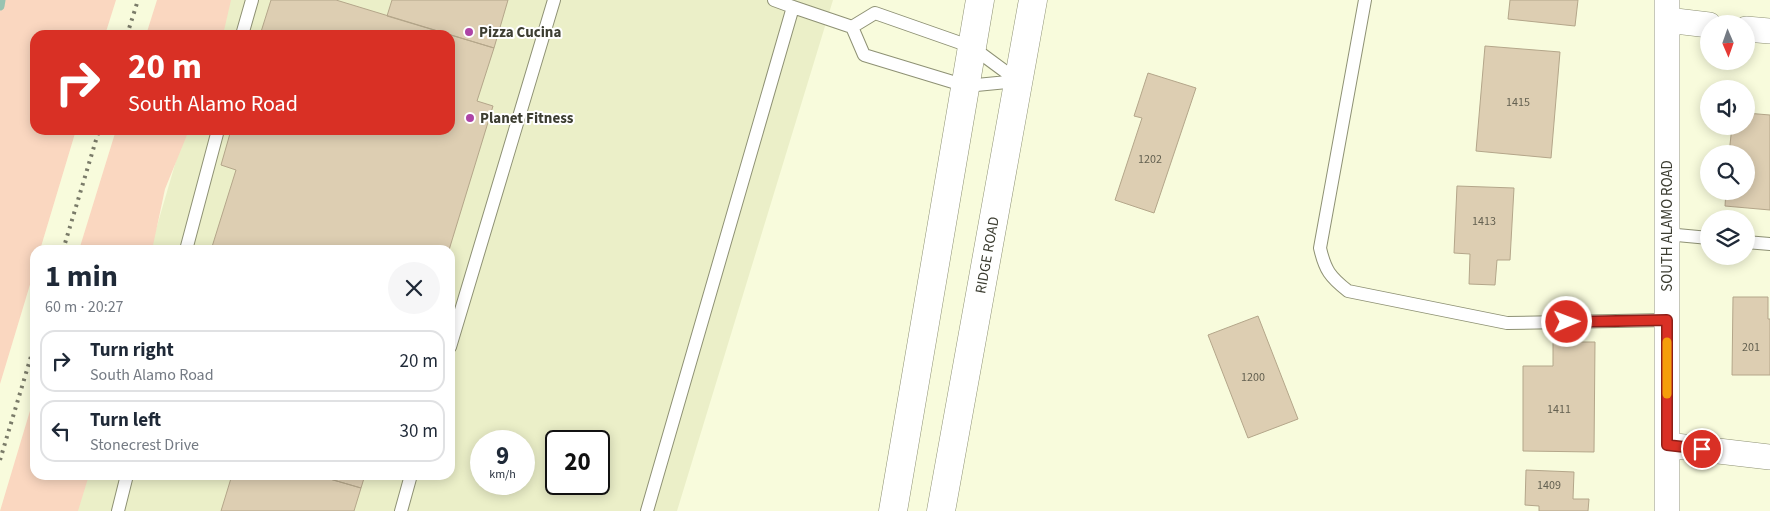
<!DOCTYPE html>
<meta charset="utf-8">
<style>
:root{--surface:#fff;--page:#f6f6f7;--text:#1f2937;--muted:#747a83;--line:#e0e1e3}
body{margin:0;font-family:"Source Sans 3",sans-serif;background:var(--page);color:var(--text);height:100vh;display:flex;flex-direction:column;font-size:19px;white-space:nowrap}
*{box-sizing:border-box;margin:0}
p{font-size:16px;color:var(--muted)}
.icon{flex:none;width:28px;height:28px;fill:none;stroke:currentColor;stroke-width:2;stroke-linecap:round;stroke-linejoin:round}
.map{position:relative;flex:1;overflow:hidden}
.panel{position:absolute;left:30px;top:245px;width:425px;height:235px;display:flex;flex-direction:column;background:var(--surface);border-radius:15px;box-shadow:0 2px 12px #0003}
.panel>*{flex:none}
.banner{position:absolute;left:30px;top:30px;width:425px;height:105px;border-radius:15px;box-shadow:0 2px 12px #0003;background:#d93025;color:#fff;overflow:hidden}
.needle{width:32px;rotate:178deg}
.controls{position:absolute;left:1700px;top:15px;display:grid;gap:10px}
.controls a{display:grid;place-items:center;width:55px;height:55px;border-radius:50%;background:var(--surface);box-shadow:0 2px 12px #0003;font-size:25px}
.speed{position:absolute;left:470px;top:430px;display:flex;gap:10px;font-size:25px;font-weight:700;text-align:center}
.speed>*{display:grid;place-content:center;width:65px;height:65px;border-radius:50%;background:var(--surface);box-shadow:0 2px 12px #0003;line-height:1}
.speed small{font-size:12px;font-weight:400}
.speed .limit{border:2px solid #111;border-radius:8px;background:#fff;color:#111}
.pin{position:absolute;display:grid;place-items:center;width:42px;height:42px;color:#fff;margin:-21px;border:2px solid #fff;border-radius:50%;box-shadow:0 1px 5px #0007}
.me{position:absolute;width:55px;margin:-28px;rotate:89deg;stroke-linejoin:round;filter:drop-shadow(0 0 4px #0008)}
.turn{display:flex;align-items:center;gap:18px;height:105px;padding:0 15px;font-size:22px}
.turn .icon{width:65px;height:65px;stroke-width:2.5}
.turn b{display:block;font-size:35px;line-height:42px}
.round{display:grid;place-items:center;flex:none;width:52px;height:52px;border-radius:26px;background:var(--page)}
.summary{display:flex;align-items:center;justify-content:space-between;height:85px;padding:0 15px}
h1{font-size:30px;font-weight:700;line-height:38px}
ul{padding:0;list-style:none}
li{display:flex;align-items:center;gap:15px;height:62px;margin:0 10px 8px;padding:0 5px;border:2px solid var(--line);border-radius:15px}
li div{flex:1}
li b{display:block;font-size:19px}
li em{font-style:normal}
.map>svg:first-child{display:block}
.built{fill:#ebefc8;fill-rule:evenodd}
.green{fill:#fad7c0}
.lines{fill:none;stroke-linecap:round;stroke-linejoin:round}
.stream{stroke:#98c3b1;stroke-width:9}
.building{fill:#ddceb2;stroke:#b4a68a}
.service-casing{stroke:#8e9174;stroke-width:14}
.minor-casing{stroke:#8e9174;stroke-width:26}
.secondary-casing{stroke:#8e9174;stroke-width:29}
.service{stroke:#fff;stroke-width:12}
.minor{stroke:#fff;stroke-width:25}
.secondary{stroke:#fff;stroke-width:28}
.rail{stroke:#7a7b69;stroke-width:4;stroke-dasharray:2.5 5;stroke-linecap:butt}
.route-casing{stroke:#8d1f18;stroke-width:12}
.route{stroke:#d93025;stroke-width:9}
.slow{stroke:#f59e0b;stroke-width:9}
.poi-dot{fill:#ad44a6;stroke:#fff;stroke-width:2}
.labels{text-anchor:middle;stroke-width:4;stroke-linejoin:round;paint-order:stroke}
.number-label{font-size:12px;fill:#646151}
.poi-label{font-size:15px;font-weight:bold;fill:#3c3d31;stroke:#fff;text-anchor:start}
.street-label{font-size:15px;fill:#3c3d31;stroke:#fff}
</style>
<div class="map">
<svg width="1770" height="511" viewBox="0 0 1770 511">
<rect width="100%" height="100%" fill="#f8fbdc"/>
<path class="built" d="M223,0H833L677,511H74L84,475H450V250H150L185,130H450V35H213ZM481,441H524V484H481ZM556,441H599V484H556Z"/>
<path class="green" d="M0,0H116L105,35H35V130H76L40,250H35V268L0,384Z
M157,0H231L223,35H146Z
M116,130H189L165,189L152,250H79Z
M35,394V475H89L78,511H0Z"/>
<g class="lines">
<path class="stream" d="M0,6L1,0"/>
</g>
<path class="building" d="M271,0H336L494,48L477,101L493,106L449,250H211L236,170L221,165L231,130H450V35H260Z
M392,0H508L494,48L387,16Z
M1510,0H1578L1575,26L1508,19Z
M1485,46L1560,52L1551,158L1476,151Z
M1148,73L1196,88L1154,213L1115,200L1142,118L1134,116Z
M1746,113L1770,115V210L1725,206L1726,191H1746V154H1729L1732,126H1746Z
M1457,186L1514,188L1510,260H1497L1495,285L1469,284L1470,254L1454,253Z
M1733,297H1768V319H1770V375H1732Z
M1258,316L1298,419L1248,438L1208,335Z
M1553,342H1595L1594,452L1523,451V366H1553Z
M1526,470L1574,472L1573,499H1589L1588,511H1539V506L1525,505Z
M232,475H316L361,488L354,511H221Z
M316,475H365L361,488Z"/>
<g class="lines">
<defs>
<path id="service" d="M774,0L793,7
M1365,0L1320,248C1325,270 1330,277 1348,291L1507,323L1667,320
M242,35L252,0
M1666,234L1709,238
M1746,242L1770,244
M186,250L218,130
M450,347L554,0
M118,511L127,475
M401,511L411,475
M647,511L793,7L852,27L864,55L966,86L1018,81L972,47L875,13L852,27"/>
<path id="minor" d="M1667,20L1709,25
M1746,29L1770,31
M1667,445L1770,457
M1667,511V0"/>
<g id="secondary">
<path d="M893,511L980,0"/>
<path id="s1" d="M941,511L1033,0"/>
</g>
</defs>
<use href="#service" class="service-casing"/>
<use href="#minor" class="minor-casing"/>
<use href="#secondary" class="secondary-casing"/>
<use href="#service" class="service"/>
<use href="#minor" class="minor"/>
<use href="#secondary" class="secondary"/>
<path class="rail" d="M127,35L138,0
M63,250L99,130
M0,460L35,343"/>
</g>
<g class="lines">
<defs>
<path id="route" d="M1567,322L1667,320V445L1702,449"/>
</defs>
<use href="#route" class="route-casing"/>
<use href="#route" class="route"/>
<path class="slow" d="M1667,342V394"/>
</g>
<g class="poi-dot">
<circle cx="469" cy="32" r="5"/>
<circle cx="470" cy="118" r="5"/>
</g>
<g class="labels">
<g class="number-label">
<text x="1518" y="106">1415</text>
<text x="1150" y="163">1202</text>
<text x="1484" y="225">1413</text>
<text x="1751" y="351">201</text>
<text x="1253" y="381">1200</text>
<text x="1559" y="413">1411</text>
<text x="1549" y="489">1409</text>
</g>
<g class="poi-label">
<text x="479" y="37">Pizza Cucina</text>
<text x="480" y="123">Planet Fitness</text>
</g>
<g class="street-label">
<text transform="translate(1667 226) rotate(-90)" y="5">SOUTH ALAMO ROAD</text>
<text dy="5" stroke="none"><textPath href="#s1" startOffset="260">RIDGE ROAD</textPath></text>
</g>
</g>
</svg>
<div class="controls">
<a><svg class="needle" viewBox="-14 -14 28 28"><path d="M0-13l5 13h-10z" fill="#e53935"/><path d="M0 13l5-13h-10z" fill="#747a83"/></svg></a>
<a><svg class="icon" aria-label="sound" viewBox="0 0 24 24"><path d="M4 9h4l5-4v14l-5-4H4zM17 9q2 3 0 6"/></svg></a>
<a><svg class="icon" aria-label="search" viewBox="0 0 24 24"><circle cx="10" cy="10" r="6"/><path d="M15 15l6 6"/></svg></a>
<a><svg class="icon" aria-label="layers" viewBox="0 0 24 24"><path d="M12 4l9 5-9 5-9-5zM3 14l9 5 9-5"/></svg></a>
</div>
<div class="speed"><div>9<small>km/h</small></div><div class="limit">20</div></div>
<div class="pin" style="left:1702px;top:449px;background:#d93025"><svg class="icon" aria-label="arrive" viewBox="0 0 24 24"><path d="M6 21V4h12l-3 4 3 4H6"/></svg></div>
<svg class="me" style="left:1567px;top:322px" viewBox="-20 -20 40 40"><circle r="17" fill="#d93025" stroke="#fff" stroke-width="3"/><path d="M0-11L8 9 0 5-8 9z" fill="#fff"/></svg>
<div class="banner">
<div class="turn"><svg class="icon" aria-label="right" viewBox="0 0 24 24"><path d="M7 20v-9h11M14 6l5 5-5 5"/></svg><div><b>20 m</b>South Alamo Road</div></div>
</div>
<section class="panel">
<div class="summary"><div><h1>1 min</h1><p>60 m · 20:27</p></div><a class="round"><svg class="icon" aria-label="close" viewBox="0 0 24 24"><path d="M6 6l12 12M18 6L6 18"/></svg></a></div>
<ul>
<li><svg class="icon" aria-label="right" viewBox="0 0 24 24"><path d="M7 20v-9h11M14 6l5 5-5 5"/></svg><div><b>Turn right</b><p>South Alamo Road</p></div><em>20 m</em></li>
<li><svg class="icon" aria-label="left" viewBox="0 0 24 24"><path d="M17 20v-9H6M10 6l-5 5 5 5"/></svg><div><b>Turn left</b><p>Stonecrest Drive</p></div><em>30 m</em></li>
</ul>
</section>
</div>
